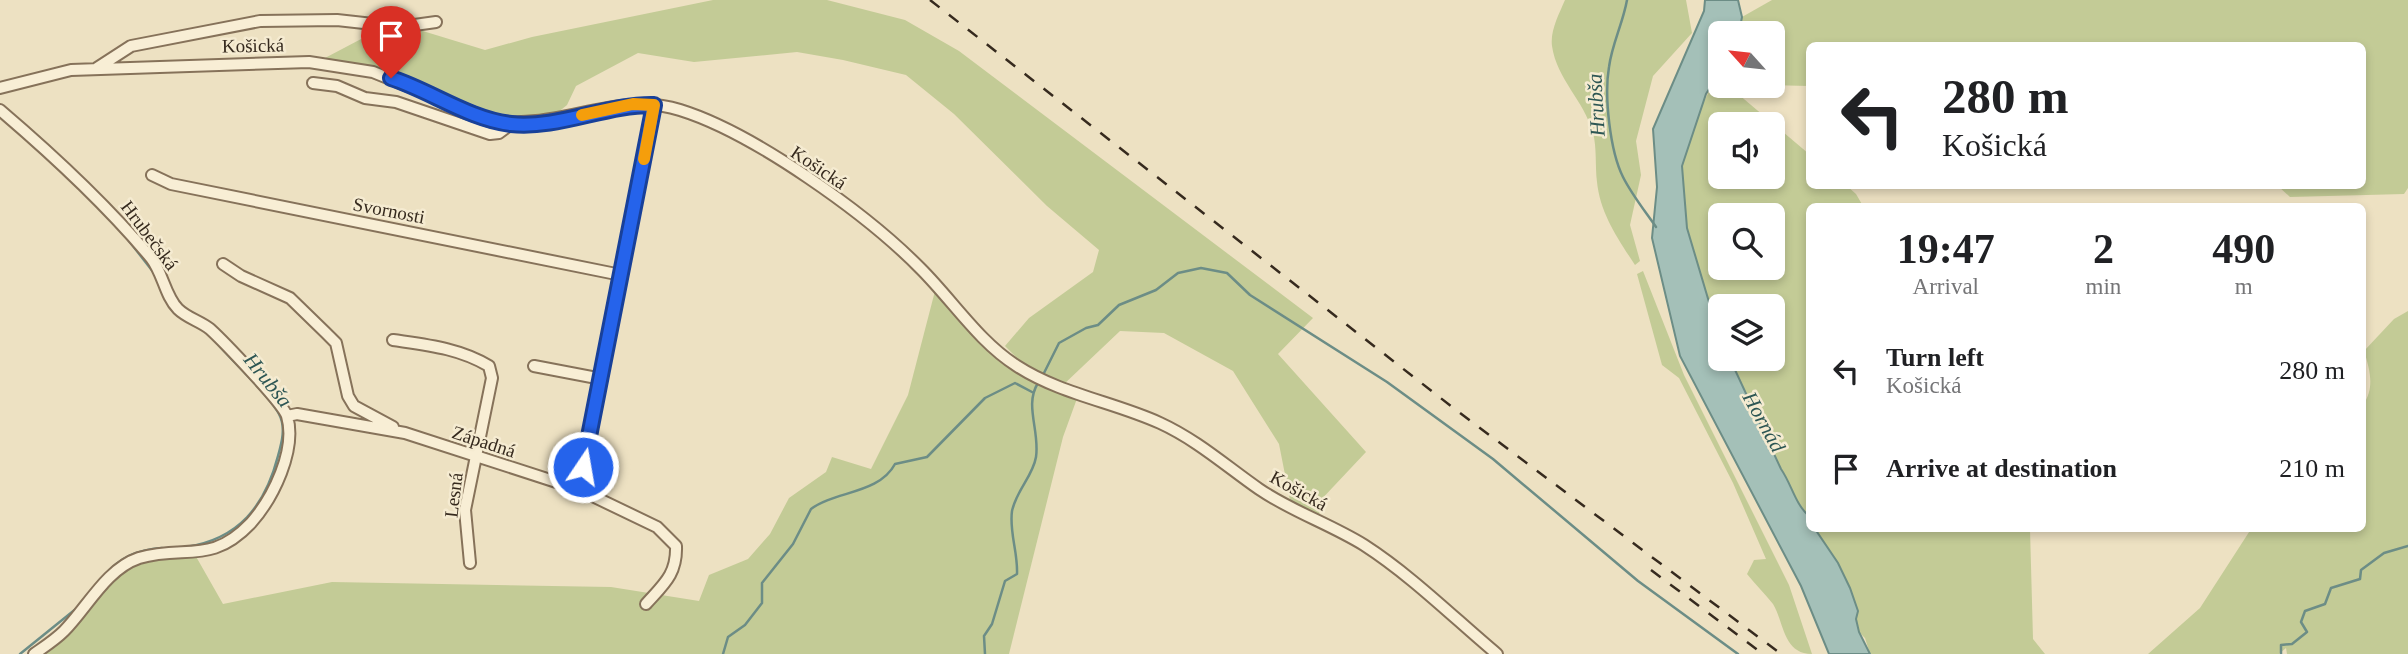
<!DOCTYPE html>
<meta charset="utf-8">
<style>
:root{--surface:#fff;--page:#f6f6f6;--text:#202124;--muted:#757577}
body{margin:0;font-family:Georgia,serif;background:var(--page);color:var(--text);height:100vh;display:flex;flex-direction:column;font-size:26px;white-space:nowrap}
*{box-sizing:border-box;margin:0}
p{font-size:23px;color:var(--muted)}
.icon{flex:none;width:38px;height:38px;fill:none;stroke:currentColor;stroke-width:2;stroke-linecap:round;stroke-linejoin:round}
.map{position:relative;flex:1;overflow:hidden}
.sheet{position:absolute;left:1806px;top:203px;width:560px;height:329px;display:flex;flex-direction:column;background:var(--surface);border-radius:10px;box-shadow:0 4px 10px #0003}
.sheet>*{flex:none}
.hud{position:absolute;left:1806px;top:42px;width:560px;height:147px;border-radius:10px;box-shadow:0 4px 10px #0003;background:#fff;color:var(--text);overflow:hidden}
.needle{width:46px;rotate:297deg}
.controls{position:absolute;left:1708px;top:21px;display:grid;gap:14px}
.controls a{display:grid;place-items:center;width:77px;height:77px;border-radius:10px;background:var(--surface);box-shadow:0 4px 10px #0003;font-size:35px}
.pin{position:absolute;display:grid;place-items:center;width:60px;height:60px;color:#fff;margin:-72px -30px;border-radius:50% 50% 50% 0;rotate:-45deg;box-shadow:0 0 7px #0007}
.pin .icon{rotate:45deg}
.me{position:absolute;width:77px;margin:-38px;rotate:12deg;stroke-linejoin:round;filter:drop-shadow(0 0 5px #0008)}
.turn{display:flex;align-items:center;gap:24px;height:147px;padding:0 21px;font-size:32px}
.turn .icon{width:91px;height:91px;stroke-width:2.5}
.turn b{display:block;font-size:49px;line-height:60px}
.eta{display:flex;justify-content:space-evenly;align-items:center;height:119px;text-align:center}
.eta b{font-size:42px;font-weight:700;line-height:49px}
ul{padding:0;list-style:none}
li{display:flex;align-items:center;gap:21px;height:98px;padding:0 21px}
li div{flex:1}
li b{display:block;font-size:26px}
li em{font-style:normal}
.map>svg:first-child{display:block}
.green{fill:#c3cb96;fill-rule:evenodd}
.water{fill:#a4c0b8;stroke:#6c8d86;stroke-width:2}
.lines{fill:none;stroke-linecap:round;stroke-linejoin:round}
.stream{stroke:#6c8d86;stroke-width:2.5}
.minor-casing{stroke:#86725a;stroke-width:14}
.minor{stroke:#f8eed5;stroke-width:10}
.rail{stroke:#362a1e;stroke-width:2.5;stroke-dasharray:12 12;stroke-linecap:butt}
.route-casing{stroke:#184099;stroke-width:18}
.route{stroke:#2563eb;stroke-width:12}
.slow{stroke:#f59e0b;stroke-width:12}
.labels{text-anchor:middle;stroke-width:5;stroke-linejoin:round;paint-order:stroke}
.street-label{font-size:19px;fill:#362a1e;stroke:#f5ebd1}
.water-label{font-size:21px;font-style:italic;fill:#2d5654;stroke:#f5ebd1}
</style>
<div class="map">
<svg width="2408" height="654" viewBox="0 0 2408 654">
<rect width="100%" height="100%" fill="#ede1c2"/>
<path class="green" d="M713,0H827L905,20L959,51L1313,318L1278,354L1366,452L1318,503L1320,517L1291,505L1279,444L1233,371L1164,333L1120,331L1062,386L1079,393L1063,437L1009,654H31L112,577L136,561L194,553L223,604L332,582L611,587L699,601L709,575L748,559L770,534L789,498L826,472L832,457L871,469L908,395L935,291L999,358L1031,372L1005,346L1029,318L1093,272L1099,250L1047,206L954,114L906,75L843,60L797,52L694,62L638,53L576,86L567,105L551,118L510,119L461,103L381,68L325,58L363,38L413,28L485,50L532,37Z
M1565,0H1686L1692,33L1653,76L1636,141L1641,175L1630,225L1640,261L1635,265C1618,239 1600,213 1597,182C1595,166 1597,148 1593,133C1584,100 1557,80 1552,46C1550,31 1559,14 1565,0Z
M1772,0H2408V188L2404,194L2290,197L2278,186H2362V46H1810L1809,86L1773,85V33H1739L1742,17Z
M1720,72V86H1742L1738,94L1809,154L1810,186H1847L1856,194L1863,206H1810L1809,516C1795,504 1792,485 1781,469L1730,359H1773V306H1720V339C1701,299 1677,210 1682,166C1685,140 1706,94 1720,72ZM1720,124H1773V177H1720ZM1720,215H1773V268H1720Z
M1643,271L1684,375L1789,585L1812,654C1783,654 1784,622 1773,604C1765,594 1755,584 1747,574L1754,560L1766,559L1733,483L1679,378L1662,365L1637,274Z
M2408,311V654H2287L2286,648L2279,654H2148L2200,608L2251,529L2362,528L2363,405C2375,388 2370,370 2364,351L2394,319Z
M1815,529H2030L2033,639L2045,654H1870L1865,638L1859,632L1850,588L1838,563Z"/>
<path class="water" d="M1705,0H1738L1742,17L1739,33H1720V72L1706,94L1682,166L1687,228L1720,339V359H1730L1781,469C1792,485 1795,504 1809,516L1810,528L1815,529L1838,563L1850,588L1858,611L1856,619L1859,632L1870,654H1829L1801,586L1680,356L1652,238L1657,187L1653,129L1704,11Z"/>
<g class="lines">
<path class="stream" d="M1627,0C1623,23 1612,44 1609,67C1604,96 1610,151 1623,177C1632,195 1645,211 1656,227
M126,237L154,273
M1042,377L1059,343L1086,328L1098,325L1119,305L1156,290L1178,273L1201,268L1227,273L1250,295L1387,382L1493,459L1638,581L1738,654
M186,547C239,539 265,506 278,456C282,442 286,427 279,414C270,396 230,359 215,341
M104,576C120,557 137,550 162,548
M20,654L77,608
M723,654L728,637L745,625L762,603V583L793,544L811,509C835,491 879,494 895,464L927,457L985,398L1015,383L1032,392
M985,654L984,636L992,624L1005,581L1017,574C1018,552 1009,532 1012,511C1016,491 1033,476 1036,457C1040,431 1024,405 1038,383
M2281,654V645L2292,644L2307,632L2301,622L2305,611L2325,604L2331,588L2360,579L2361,570L2384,553L2408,546"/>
<defs>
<path id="minor" d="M97,68L131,46L260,21L337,20L400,27L436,22
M313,83L337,86L365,98L396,102L490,134L499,133L511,124
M0,88L71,70L309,62L373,72L492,120C555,132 618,90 680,110C754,133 867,214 921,269C953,301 979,342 1017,366C1060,394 1114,402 1160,423C1197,440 1226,466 1259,489C1291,511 1330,524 1364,545C1412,576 1454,618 1497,654
M0,110C54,156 105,203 151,258C163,273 165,296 178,309C187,318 200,321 210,329C222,340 283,403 287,416C297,450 273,498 251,523C210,566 185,544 139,558C106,569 87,608 64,631C55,640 44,647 34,654
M152,175L171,184L621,275
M223,264L241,276L290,298L326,333L336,343L348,396L354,406L393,427
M393,340C427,345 459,348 489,366L492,378L465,510L470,563
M534,366L602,379
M287,416L297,414L405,433L578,489L657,527L676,546C677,574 664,584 646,604
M578,489L655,105"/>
</defs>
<use href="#minor" class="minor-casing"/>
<use href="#minor" class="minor"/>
<path class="rail" d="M930,0L1456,410L1781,654
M1651,570L1763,654"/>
</g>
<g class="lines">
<defs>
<path id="route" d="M391,78C431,91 469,119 511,124C559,129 606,104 654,105L583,467"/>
</defs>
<use href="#route" class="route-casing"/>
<use href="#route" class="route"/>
<path class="slow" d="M582,115L633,104L654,105L644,159"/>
</g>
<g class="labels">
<g class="street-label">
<text transform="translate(253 45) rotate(-1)" y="7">Košická</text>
<text transform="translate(819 167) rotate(34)" y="7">Košická</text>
<text transform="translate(389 210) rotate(11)" y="7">Svornosti</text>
<text transform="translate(150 235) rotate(53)" y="7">Hrubečská</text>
<text transform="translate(484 441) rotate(18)" y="7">Západná</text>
<text transform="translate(1299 490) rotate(29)" y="7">Košická</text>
<text transform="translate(453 495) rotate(-83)" y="7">Lesná</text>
</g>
<g class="water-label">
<text transform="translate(1596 105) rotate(-93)" y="7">Hrubša</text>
<text transform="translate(268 380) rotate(51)" y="7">Hrubša</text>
<text transform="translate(1764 422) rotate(61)" y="7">Hornád</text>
</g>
</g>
</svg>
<div class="controls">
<a><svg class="needle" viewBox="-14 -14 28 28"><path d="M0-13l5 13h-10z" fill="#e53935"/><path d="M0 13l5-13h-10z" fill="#757577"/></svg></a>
<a><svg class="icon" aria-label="sound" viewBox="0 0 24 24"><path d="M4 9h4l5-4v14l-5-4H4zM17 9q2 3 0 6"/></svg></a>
<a><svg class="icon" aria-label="search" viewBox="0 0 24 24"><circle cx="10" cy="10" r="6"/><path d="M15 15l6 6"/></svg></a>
<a><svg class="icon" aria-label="layers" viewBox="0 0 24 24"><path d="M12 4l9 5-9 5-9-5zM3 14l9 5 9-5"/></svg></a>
</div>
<div class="pin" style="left:391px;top:78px;background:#d93025"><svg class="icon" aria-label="arrive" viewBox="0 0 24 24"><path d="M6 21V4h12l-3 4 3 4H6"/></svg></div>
<svg class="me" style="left:583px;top:467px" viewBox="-20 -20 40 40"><circle r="17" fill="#2563eb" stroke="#fff" stroke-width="3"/><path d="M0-11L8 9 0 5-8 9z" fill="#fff"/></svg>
<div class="hud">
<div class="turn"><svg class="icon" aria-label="left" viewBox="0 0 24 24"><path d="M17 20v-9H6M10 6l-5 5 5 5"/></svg><div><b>280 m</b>Košická</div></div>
</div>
<section class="sheet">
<div class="eta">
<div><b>19:47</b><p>Arrival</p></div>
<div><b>2</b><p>min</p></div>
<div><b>490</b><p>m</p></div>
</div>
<ul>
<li><svg class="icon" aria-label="left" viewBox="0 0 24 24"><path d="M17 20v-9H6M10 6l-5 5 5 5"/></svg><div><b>Turn left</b><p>Košická</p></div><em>280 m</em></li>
<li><svg class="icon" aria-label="arrive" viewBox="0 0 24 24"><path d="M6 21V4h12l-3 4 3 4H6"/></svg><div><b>Arrive at destination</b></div><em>210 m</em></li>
</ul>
</section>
</div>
